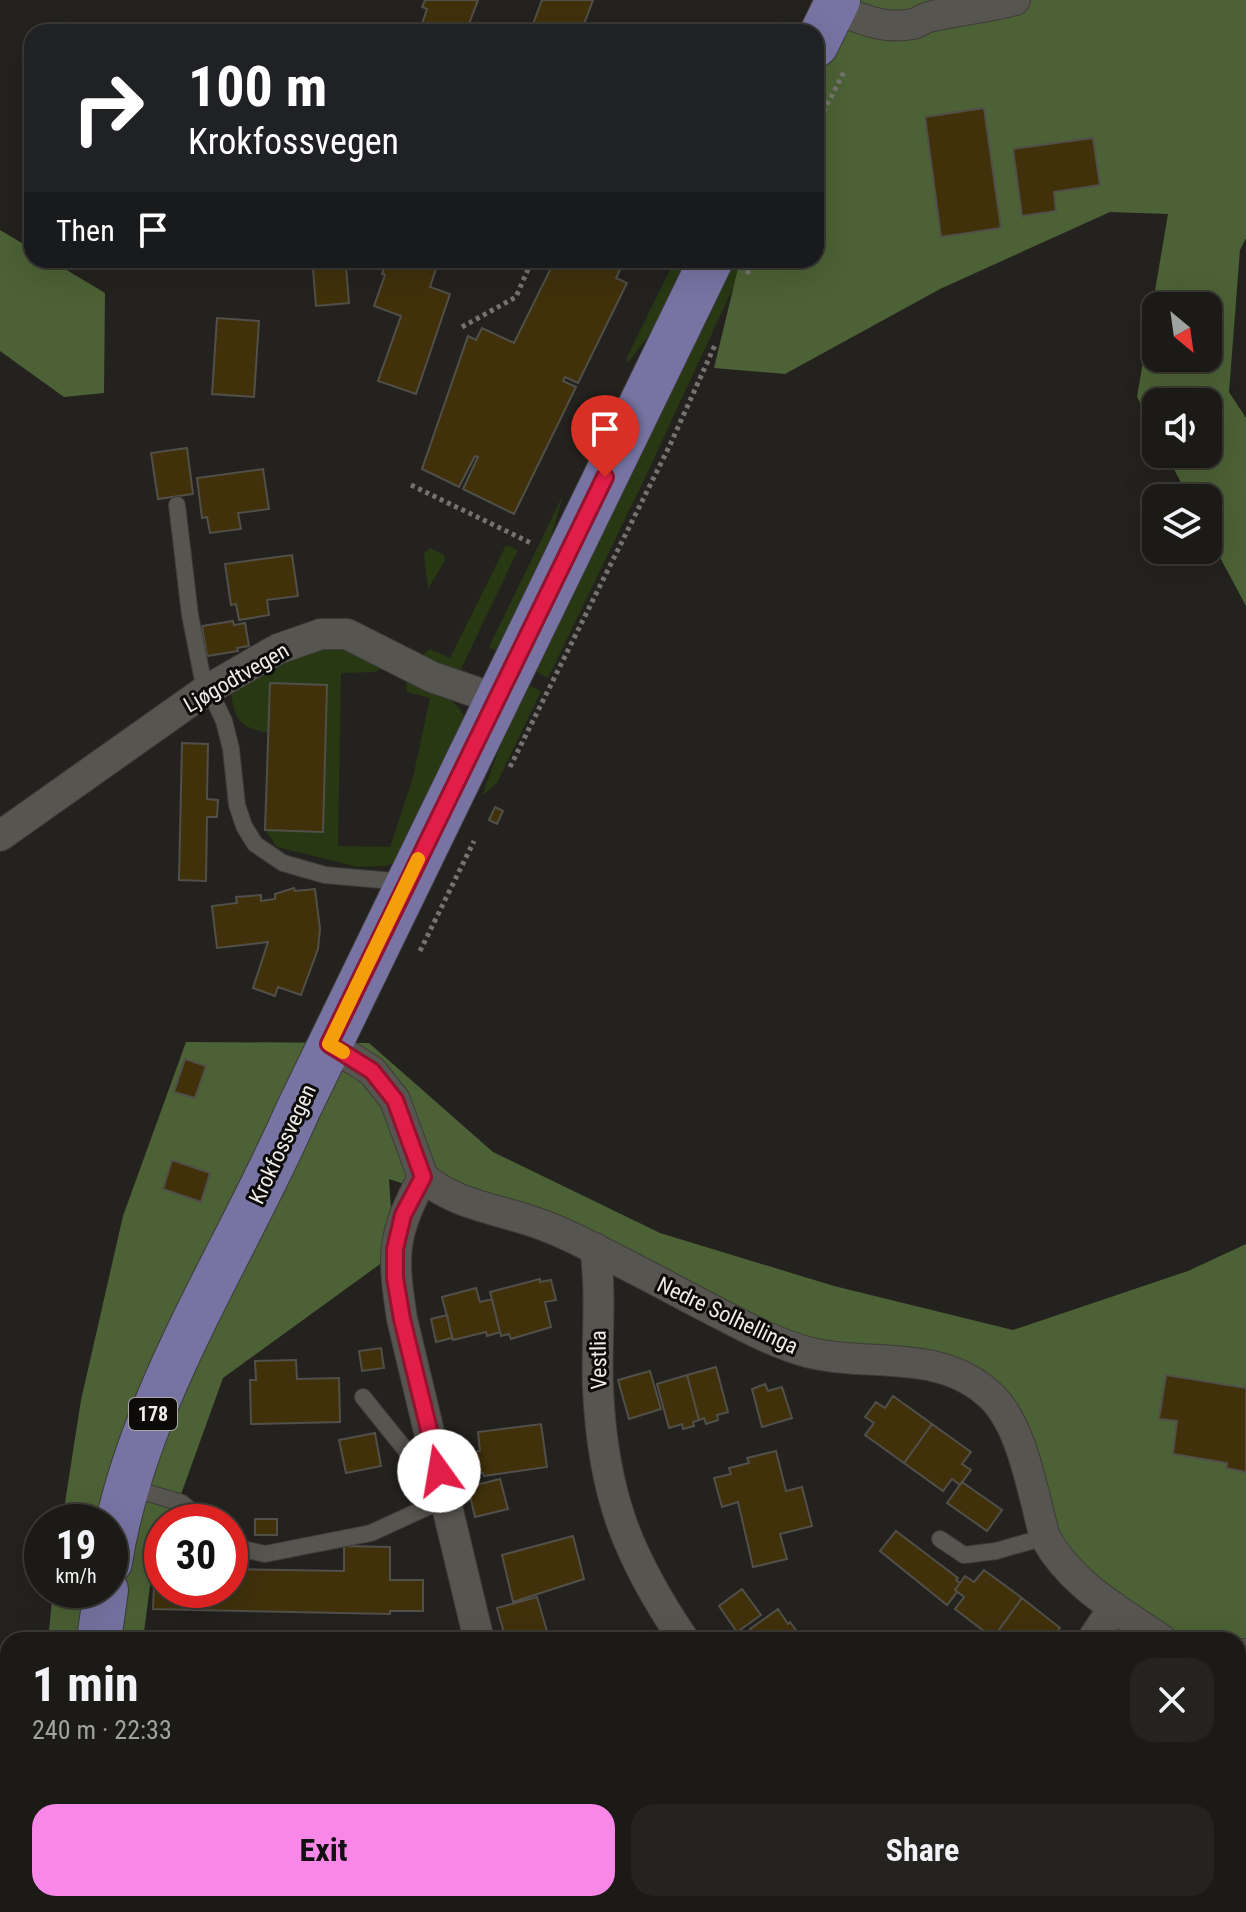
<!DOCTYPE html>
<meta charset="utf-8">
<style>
:root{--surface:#1b1a16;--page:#24231f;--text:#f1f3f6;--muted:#a0a1a1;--line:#393835;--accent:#f987e8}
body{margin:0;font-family:"Roboto Condensed",sans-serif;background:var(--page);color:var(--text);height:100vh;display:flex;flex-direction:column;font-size:30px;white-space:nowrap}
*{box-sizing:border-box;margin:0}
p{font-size:26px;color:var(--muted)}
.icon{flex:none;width:44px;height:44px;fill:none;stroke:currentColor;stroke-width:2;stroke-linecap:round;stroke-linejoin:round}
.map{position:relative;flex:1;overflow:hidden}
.panel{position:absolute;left:0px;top:1632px;width:1246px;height:280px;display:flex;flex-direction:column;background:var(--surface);border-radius:24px 24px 0 0;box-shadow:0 8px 32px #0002,0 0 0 2px var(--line)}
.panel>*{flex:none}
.hud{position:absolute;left:24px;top:24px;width:800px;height:244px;border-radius:24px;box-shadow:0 8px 32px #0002,0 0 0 2px var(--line);background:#202124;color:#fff;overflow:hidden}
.needle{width:52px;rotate:151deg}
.fabs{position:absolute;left:1142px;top:292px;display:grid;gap:16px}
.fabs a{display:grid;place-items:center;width:80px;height:80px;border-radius:16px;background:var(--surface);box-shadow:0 8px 32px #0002,0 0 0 2px var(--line);font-size:40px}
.speed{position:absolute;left:24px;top:1504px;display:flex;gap:16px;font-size:40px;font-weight:700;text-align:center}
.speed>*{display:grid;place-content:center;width:104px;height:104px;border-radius:50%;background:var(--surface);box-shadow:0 8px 32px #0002,0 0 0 2px var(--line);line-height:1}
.speed small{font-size:20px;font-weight:400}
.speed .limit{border:12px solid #d22;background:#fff;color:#111}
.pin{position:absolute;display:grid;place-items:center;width:68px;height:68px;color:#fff;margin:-82px -34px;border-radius:50% 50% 50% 0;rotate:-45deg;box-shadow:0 0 8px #0007}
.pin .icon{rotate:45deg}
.me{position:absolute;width:88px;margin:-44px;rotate:347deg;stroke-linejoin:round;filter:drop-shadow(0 0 6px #0008)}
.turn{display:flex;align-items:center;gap:28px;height:168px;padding:0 32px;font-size:36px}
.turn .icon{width:104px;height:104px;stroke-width:2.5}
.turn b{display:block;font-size:56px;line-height:68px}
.then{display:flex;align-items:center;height:76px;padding:0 32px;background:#0003;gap:16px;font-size:30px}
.round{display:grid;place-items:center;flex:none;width:84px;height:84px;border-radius:24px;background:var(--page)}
.overview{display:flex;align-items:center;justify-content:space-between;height:136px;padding:0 32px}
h1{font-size:48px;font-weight:700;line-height:60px}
.button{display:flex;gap:16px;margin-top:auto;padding:16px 32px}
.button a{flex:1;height:92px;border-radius:24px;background:var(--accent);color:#111;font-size:32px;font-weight:700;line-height:92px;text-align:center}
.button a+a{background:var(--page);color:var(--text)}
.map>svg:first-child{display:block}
.green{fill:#273813}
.forest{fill:#4c6135;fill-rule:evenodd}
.building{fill:#40310b;stroke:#514f4a;stroke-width:2}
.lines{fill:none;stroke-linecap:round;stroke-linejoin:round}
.service-casing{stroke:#3e3c3a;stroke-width:18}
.minor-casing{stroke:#3e3c3a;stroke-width:32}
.primary-casing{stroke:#3e3c3a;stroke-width:46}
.path{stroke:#757370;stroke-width:5;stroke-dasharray:4 4;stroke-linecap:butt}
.service{stroke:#575550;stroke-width:16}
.minor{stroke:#575550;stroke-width:30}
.primary{stroke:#7774a3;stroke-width:44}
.route-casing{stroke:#92132f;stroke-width:20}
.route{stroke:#e11d48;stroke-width:14}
.slow{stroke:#f59e0b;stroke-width:14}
.labels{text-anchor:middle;stroke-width:6;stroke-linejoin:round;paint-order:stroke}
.shield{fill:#0c0b0a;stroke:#aaa8a6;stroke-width:2}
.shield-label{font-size:20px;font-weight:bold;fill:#edece9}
.street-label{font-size:22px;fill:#edece9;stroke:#0c0b0a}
</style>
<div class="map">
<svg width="1246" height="1912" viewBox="0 0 1246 1912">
<rect width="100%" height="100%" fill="#24221e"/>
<path class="green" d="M675,260H695L660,321L627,364V357Z
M729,260H746L643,482L548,678L531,669Z
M563,495L537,585L503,653L489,647Z
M506,545L518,550L457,677L423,658L424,654L430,649L450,658Z
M430,548L444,555L445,560L428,589L424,553Z
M337,646L382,668L375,672L341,673L338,846L390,847L413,777L430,698L407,692L406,683L409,680C428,689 462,698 465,722L401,861L384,866L358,867L277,847L265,830L323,831L327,685L270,684L269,733C240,728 234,719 231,691L299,652Z
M523,683L541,691L497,783L482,796Z"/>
<path class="forest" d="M813,0H1246V238L1240,250L1229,392L1246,418V606L1208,535V498H1189L1166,454H1208V402H1156V434L1137,397L1168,214L1110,212L940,289L785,374L714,368L740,260H816V32L804,23ZM1156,306H1208V358H1156Z
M0,230L32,249V260H50L105,293L104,393L64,397L0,351Z
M186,1042L369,1043L493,1152L660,1233L834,1286L1013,1330L1188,1271L1246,1244V1656L1238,1657V1640H1171L1076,1571L1003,1402L800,1341L507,1218L389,1179L394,1254L223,1378L171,1522H162V1548L151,1578L143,1640H48L53,1590H110V1522H62L81,1400L123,1216Z
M24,1904H119V1912H24Z"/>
<path class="building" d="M425,0H478L469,24L493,32H447L422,24L427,9L422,7Z
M542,0H593L581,32H530Z
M984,108L1001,228L941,237L925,117Z
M1093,138L1100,185L1054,192L1056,211L1022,216L1013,149Z
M387,260H439L430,287L450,294L416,394L378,381L401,316L374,306L385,275L382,274Z
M555,260H625L616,278L627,283L578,383L565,377L563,381L576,387L514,514L463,489L478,457L475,456L459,487L422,469L468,336L476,340L482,328L514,343Z
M346,266L349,303L316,306L313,269Z
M217,318L259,321L254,397L212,394Z
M187,448L193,494L158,499L151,453Z
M263,469L269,509L238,513L241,529L210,533L207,517L202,518L197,478Z
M292,555L298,596L267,600L269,615L239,620L236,604L231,605L225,564Z
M233,621L234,625L245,623L249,646L237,648L238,651L207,656L202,626Z
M270,683L327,685L323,832L265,830Z
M182,743L208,744L207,799L218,800L217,817H207L206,881L179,880Z
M495,807L503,811L497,824L489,820Z
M294,888L295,891L315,889L320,929L318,949L301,995L278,987L275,996L253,988L268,942L217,948L212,906L237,903L236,897L261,895V901L275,899V894Z
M185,1059L206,1066L195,1098L174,1092Z
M172,1160L210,1173L201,1202L163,1189Z
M540,1279V1282L551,1280L556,1300L545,1302L551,1327L511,1339L509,1334L501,1336L490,1292Z
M476,1288L480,1302L492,1299L500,1332L487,1336L486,1332L453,1340L442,1297Z
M447,1315L452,1338L436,1342L431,1319Z
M381,1348L384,1368L362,1371L359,1351Z
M296,1360L297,1379L339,1378L340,1422L251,1424L250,1380H256L255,1361Z
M716,1367L728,1412L717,1415L718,1420L706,1424L704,1418L699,1420L687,1375Z
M650,1371L661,1409L629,1419L618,1380Z
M687,1375L699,1420L693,1422L694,1426L683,1429L682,1424L669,1428L657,1384Z
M1166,1375L1246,1388V1472L1226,1468L1227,1463L1173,1454L1177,1421L1159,1419Z
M765,1384L768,1391L782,1387L792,1418L762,1427L752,1389Z
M893,1396L932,1424L904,1463L865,1435L874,1423L865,1417L876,1402L885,1408Z
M541,1424L547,1467L484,1476L483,1473H477L474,1452L480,1451L478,1432Z
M932,1424L971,1452L962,1464L971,1470L960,1485L952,1479L943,1491L904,1463Z
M375,1433L381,1466L346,1473L339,1440Z
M776,1451L786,1491L802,1487L812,1526L780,1534L787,1559L753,1567L738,1502L722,1507L714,1478L731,1474L729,1468L749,1463L747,1458Z
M500,1479L508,1509L475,1517L468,1487Z
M962,1482L1002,1510L987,1531L947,1503Z
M255,1519H277V1535H255Z
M896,1531L958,1578L956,1580L960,1583L955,1590L957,1592L947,1605L880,1551Z
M573,1536L584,1579L513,1602L502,1555Z
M344,1546L390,1547V1580H423V1611H390V1614L194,1610V1590H230V1569L344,1571Z
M984,1570L1022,1598L993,1638L955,1609L964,1597L955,1590L965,1576L974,1582Z
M154,1586H162V1590H194V1610L153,1609Z
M742,1589L761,1615L737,1632L719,1606Z
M537,1597L547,1631L506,1640L497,1608Z
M1022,1598L1060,1628L1052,1640H996L993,1638Z
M778,1609L788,1624L790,1622L803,1640H758L750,1629Z
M187,1634L213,1638V1640H186Z
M1238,1832L1246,1852V1912H1164L1161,1904H1238Z
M601,1904H658L663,1912H606Z
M701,1904H734L723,1912H707Z
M855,1904H917L920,1912H858Z
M1029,1904H1088L1091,1912H1032Z"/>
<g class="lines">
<defs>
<path id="service" d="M177,505L190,615L205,691L215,702L224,721L231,749L237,805L244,826L255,844L283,863L325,875L405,882
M128,1487L182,1503L204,1522
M940,1539L964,1555L996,1551L1045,1537
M230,1546L265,1554L371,1533L445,1499L363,1397
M156,1904L159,1912
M748,1912L758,1904"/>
<path id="minor" d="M834,8C858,18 886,30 912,24C919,23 923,18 929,17C957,10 987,8 1015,0
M0,836L205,691L278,649L321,634H347L432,677L496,699
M329,1044L372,1071L395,1100L423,1177C392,1235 392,1254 402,1319L479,1640
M423,1177C453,1203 491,1208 528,1220C551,1227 574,1238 595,1249C638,1270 681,1294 724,1316C751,1330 778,1344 807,1352C869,1368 941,1347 992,1397C1023,1427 1033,1495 1045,1537C1071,1585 1119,1610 1162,1640
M595,1248C602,1295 596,1342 598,1389C603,1493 626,1554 684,1640
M1092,1640L1114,1607
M1238,1657L1246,1654
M1238,1740L1246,1758
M547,1904L549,1912
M817,1904L821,1912"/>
<path id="primary" d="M816,45L838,0
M110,1562C136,1399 233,1259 298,1110L711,260
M99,1640L106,1590
M64,1912L65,1904"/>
</defs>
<use href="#service" class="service-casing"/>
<use href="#minor" class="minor-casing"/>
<use href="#primary" class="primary-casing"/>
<path class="path" d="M816,126L844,72
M747,274L754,260
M462,327L516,297L532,260
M411,485L531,543
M510,767L670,445L715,345
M420,951L474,841"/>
<use href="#service" class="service"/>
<use href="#minor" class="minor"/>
<use href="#primary" class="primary"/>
</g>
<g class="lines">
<defs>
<path id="route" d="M439,1471L402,1319L395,1278V1249L403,1215L423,1177L395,1100L372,1071L329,1044L605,477"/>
</defs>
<use href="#route" class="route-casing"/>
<use href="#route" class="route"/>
<path class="slow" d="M343,1052L329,1044L418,859"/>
</g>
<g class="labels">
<rect class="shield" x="129" y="1398" width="48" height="32" rx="6"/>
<g class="shield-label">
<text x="153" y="1421">178</text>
</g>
<g class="street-label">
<text transform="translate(236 677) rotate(-30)" y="8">Ljøgodtvegen</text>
<text transform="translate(282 1144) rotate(-65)" y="8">Krokfossvegen</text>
<text transform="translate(728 1315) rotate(25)" y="8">Nedre Solhellinga</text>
<text transform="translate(598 1360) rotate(-91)" y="8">Vestlia</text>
</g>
</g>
</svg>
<div class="fabs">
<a><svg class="needle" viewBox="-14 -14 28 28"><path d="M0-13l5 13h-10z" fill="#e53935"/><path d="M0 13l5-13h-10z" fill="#a0a1a1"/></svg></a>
<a><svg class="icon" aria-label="sound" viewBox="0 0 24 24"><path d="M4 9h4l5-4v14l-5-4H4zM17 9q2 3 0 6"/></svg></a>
<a><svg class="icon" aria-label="layers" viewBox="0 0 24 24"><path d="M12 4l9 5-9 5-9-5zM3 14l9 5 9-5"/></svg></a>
</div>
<div class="speed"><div>19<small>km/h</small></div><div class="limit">30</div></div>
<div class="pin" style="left:605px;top:477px;background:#d93025"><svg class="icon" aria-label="arrive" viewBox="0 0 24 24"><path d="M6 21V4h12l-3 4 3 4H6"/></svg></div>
<svg class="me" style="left:439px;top:1471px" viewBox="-20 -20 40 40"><circle r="19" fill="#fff"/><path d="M0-13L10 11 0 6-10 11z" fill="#e11d48"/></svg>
<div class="hud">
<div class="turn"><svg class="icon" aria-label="right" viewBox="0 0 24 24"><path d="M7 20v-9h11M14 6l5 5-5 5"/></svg><div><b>100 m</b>Krokfossvegen</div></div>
<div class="then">Then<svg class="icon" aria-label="arrive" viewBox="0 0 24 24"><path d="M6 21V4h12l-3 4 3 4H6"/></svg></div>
</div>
<section class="panel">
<div class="overview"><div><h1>1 min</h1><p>240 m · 22:33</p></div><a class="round"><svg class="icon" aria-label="close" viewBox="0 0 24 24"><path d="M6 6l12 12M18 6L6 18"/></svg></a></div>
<div class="button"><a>Exit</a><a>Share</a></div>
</section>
</div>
